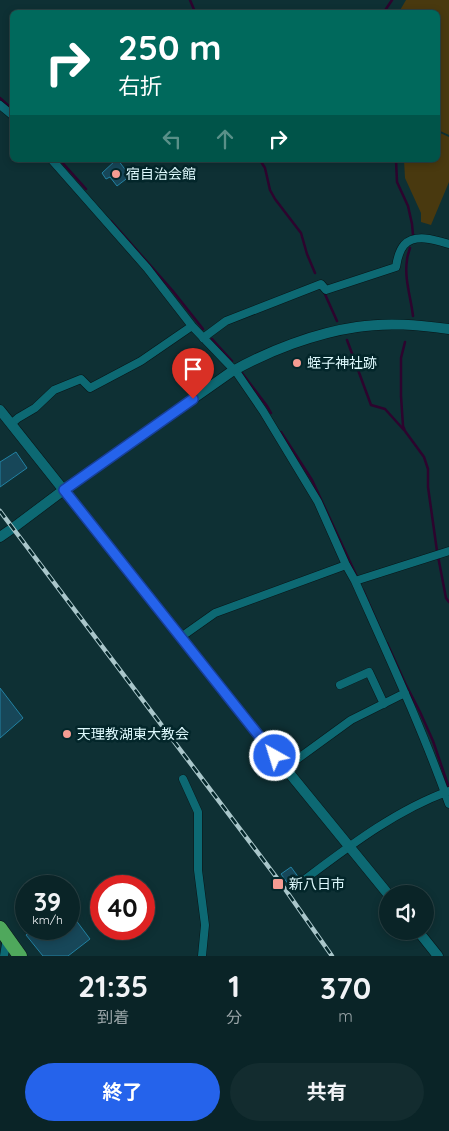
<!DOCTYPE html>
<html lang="ja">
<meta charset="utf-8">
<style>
:root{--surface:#0a2427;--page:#132c2f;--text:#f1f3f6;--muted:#99a4a7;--line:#2a4144;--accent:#2563eb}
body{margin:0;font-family:Quicksand,"Noto Sans JP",sans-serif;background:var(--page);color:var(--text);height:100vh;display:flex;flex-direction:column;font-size:19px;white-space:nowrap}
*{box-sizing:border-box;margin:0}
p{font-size:16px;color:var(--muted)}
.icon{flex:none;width:28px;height:28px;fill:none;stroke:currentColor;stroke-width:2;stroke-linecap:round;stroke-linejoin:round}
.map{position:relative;height:956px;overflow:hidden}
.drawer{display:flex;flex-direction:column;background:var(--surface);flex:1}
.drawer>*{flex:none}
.guide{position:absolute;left:10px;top:10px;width:430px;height:152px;border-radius:8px;box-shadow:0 2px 8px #0003,0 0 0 1px var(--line);background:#00695c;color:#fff;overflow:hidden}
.buttons{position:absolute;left:379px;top:885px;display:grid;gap:10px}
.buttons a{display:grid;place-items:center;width:55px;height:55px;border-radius:50%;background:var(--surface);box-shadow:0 2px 8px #0003,0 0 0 1px var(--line);font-size:25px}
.speed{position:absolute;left:15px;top:875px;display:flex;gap:10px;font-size:25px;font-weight:700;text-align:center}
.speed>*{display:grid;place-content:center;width:65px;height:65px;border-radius:50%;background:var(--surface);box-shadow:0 2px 8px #0003,0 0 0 1px var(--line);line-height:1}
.speed small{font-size:12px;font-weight:400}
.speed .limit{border:8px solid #d22;background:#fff;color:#111}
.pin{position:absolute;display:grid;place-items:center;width:42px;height:42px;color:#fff;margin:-51px -21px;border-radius:50% 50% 50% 0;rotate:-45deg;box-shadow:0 0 5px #0007}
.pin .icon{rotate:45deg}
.me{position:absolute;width:55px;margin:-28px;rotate:321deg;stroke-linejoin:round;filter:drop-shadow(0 0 4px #0008)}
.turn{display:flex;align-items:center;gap:18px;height:105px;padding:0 25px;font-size:22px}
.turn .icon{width:65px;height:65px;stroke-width:2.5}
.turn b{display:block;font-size:35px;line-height:42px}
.lanes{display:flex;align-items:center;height:48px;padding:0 25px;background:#0003;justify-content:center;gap:25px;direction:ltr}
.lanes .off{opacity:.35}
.eta{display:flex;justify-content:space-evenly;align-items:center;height:85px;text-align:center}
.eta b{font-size:30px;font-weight:700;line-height:35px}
.button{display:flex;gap:10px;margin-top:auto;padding:10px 25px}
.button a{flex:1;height:58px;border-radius:30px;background:var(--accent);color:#fff;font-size:20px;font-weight:700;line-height:58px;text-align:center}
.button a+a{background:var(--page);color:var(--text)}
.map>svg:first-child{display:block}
.green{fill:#49390f}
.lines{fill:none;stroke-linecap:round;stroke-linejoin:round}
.stream{stroke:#2d042e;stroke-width:2.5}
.building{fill:#174759;stroke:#2382a3}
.street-casing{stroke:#081517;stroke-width:9}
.secondary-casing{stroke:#081517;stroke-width:11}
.highway-casing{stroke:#081517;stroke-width:15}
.street{stroke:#0d6973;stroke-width:8}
.secondary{stroke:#0d6973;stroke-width:10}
.highway{stroke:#4fa85c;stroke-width:14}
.rail-casing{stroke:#a9c6ca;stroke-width:4.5}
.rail{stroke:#03262a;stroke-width:2.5;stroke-dasharray:8;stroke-linecap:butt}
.route-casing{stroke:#184099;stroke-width:12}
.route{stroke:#2563eb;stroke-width:9}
.poi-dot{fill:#f59c92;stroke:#03262a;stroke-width:2}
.labels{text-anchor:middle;stroke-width:5;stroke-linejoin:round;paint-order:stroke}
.poi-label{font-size:14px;fill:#dffafe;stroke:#03262a;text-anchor:start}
</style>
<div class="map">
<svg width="449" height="956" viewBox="0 0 449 956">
<rect width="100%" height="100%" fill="#0e3034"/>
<path class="green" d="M406,0H449V135L438,130V12H399Z
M438,132L449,137V182L431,225L421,222V213L405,178L404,160H438Z"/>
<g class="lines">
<path class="stream" d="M190,0L195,12
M384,12L392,0
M0,98L12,109
M60,160L86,189
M260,160L265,168L270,190L275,199L301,233L307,254L315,273
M396,160L397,182L408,206L412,224L413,235
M111,221L172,290L203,329
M410,248C409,252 407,256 407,260C404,278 411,298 413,316
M324,292L337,321
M212,339L232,361
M347,340L371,405L385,409L404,430
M405,342L401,358V396L403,426L405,431L424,457L428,469V487L437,551L446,598L449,602
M242,373L267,406L271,413
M281,432L312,480L357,577
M363,590L383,636
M387,643L405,683L420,712L433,741L449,788"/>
</g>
<path class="building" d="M116,160H118L130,176L117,186L110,177L106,179L102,173Z
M16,452L27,468L0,487V462Z
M0,688L23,718L0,738Z
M291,867L299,878V883L303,885L294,892L281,874Z
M69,911L90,939L68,956H43L26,935L34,929H69Z"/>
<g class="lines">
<defs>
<path id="street" d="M0,105L12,115
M52,160L147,268L192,326L237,373L263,411L318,502L346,565L355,581C388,655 422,728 449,804
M203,338L226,321L321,284L326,290L396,267C397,260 399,251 404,245C415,233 436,240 449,244
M11,424L18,418L35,408L54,390L81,379L90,388L141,361L192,326
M355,581L449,551
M181,637L215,613L346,565
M340,685L369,672L384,704
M285,768L351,720L405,693
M183,779L198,812V870L205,925L202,956
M304,880C348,847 396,810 449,791
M4,956L7,937"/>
<path id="secondary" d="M0,410L255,731L388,894
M0,537L13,528L73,483L231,372C268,351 315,333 357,327C388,322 419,325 449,329
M418,931L438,956"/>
<path id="highway" d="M0,928L20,956"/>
</defs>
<use href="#street" class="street-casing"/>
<use href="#secondary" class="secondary-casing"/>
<use href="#highway" class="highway-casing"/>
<use href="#street" class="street"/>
<use href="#secondary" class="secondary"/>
<use href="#highway" class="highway"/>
<defs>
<path id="rail" d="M0,511L280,882L332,956"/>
</defs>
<use href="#rail" class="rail-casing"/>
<use href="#rail" class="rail"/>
</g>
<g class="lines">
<defs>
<path id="route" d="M193,399L64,490L275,756"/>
</defs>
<use href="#route" class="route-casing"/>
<use href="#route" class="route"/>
</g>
<g class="poi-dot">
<circle cx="116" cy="174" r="5"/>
<circle cx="297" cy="363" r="5"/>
<circle cx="67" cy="734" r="5"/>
<rect x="272" y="878" width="12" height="12" rx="2.5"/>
</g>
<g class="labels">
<g class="poi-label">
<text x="126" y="179">宿自治会館</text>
<text x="307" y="368">蛭子神社跡</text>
<text x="77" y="739">天理教湖東大教会</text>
<text x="289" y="889">新八日市</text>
</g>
</g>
</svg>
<div class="buttons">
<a><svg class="icon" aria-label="sound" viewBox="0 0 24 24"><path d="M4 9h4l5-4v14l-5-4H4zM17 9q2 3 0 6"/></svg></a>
</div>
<div class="speed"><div>39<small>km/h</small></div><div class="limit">40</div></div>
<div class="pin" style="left:193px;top:399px;background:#d93025"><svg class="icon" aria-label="arrive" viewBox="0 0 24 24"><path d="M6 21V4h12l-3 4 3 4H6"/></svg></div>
<svg class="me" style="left:275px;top:756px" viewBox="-20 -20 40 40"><circle r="17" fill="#2563eb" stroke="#fff" stroke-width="3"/><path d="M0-11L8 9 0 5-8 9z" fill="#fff"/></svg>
<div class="guide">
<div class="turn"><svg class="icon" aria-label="right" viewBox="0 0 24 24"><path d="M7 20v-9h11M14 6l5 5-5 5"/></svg><div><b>250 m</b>右折</div></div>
<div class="lanes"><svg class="icon off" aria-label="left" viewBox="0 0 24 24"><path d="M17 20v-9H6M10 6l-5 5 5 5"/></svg><svg class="icon off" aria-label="ahead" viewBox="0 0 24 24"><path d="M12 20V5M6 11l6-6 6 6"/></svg><svg class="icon" aria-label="right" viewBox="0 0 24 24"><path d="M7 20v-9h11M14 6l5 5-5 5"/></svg></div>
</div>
</div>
<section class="drawer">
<div class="eta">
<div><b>21:35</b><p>到着</p></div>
<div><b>1</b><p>分</p></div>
<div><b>370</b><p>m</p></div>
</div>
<div class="button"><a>終了</a><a>共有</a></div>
</section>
